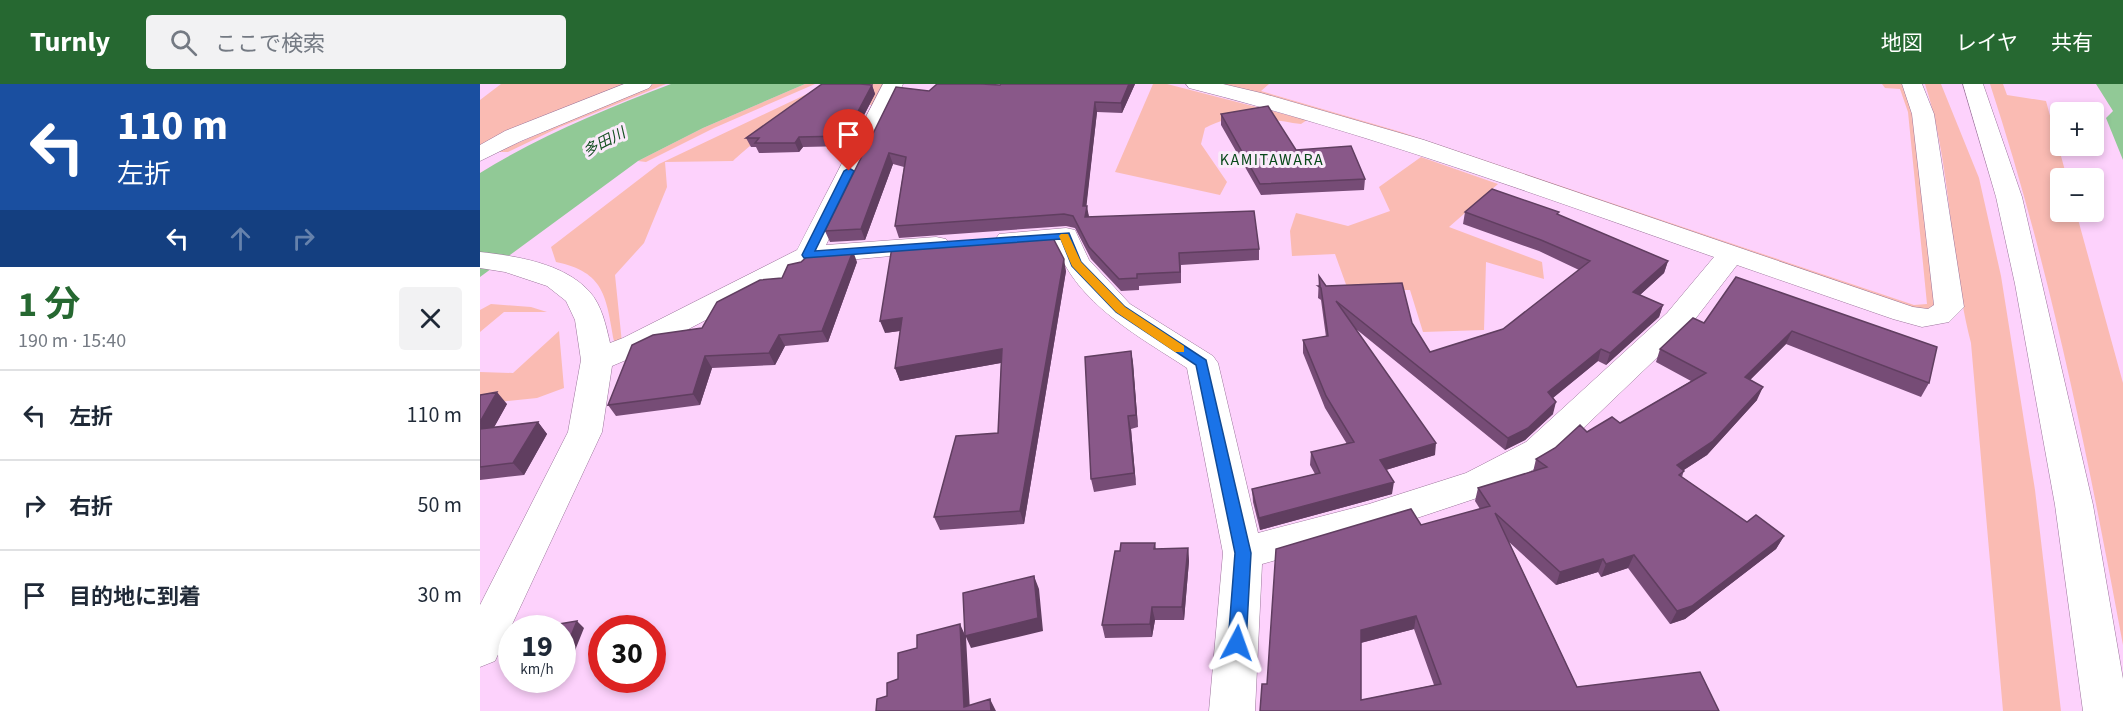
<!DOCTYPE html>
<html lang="ja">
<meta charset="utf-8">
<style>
:root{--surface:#fff;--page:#f2f2f3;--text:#1f2937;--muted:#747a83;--line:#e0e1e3;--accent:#266831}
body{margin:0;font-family:"Source Sans 3","Noto Sans JP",sans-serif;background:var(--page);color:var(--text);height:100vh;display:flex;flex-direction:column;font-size:22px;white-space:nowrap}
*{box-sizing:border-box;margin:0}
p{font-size:20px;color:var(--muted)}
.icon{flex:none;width:33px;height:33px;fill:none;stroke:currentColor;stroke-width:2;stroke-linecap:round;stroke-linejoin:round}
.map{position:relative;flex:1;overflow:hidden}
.details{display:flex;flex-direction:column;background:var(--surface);width:480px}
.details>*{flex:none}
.banner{background:#1a4fa0;color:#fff;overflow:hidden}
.tools{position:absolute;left:1570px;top:18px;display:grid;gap:12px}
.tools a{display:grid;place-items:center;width:54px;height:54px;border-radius:6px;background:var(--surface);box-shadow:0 3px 9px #0003;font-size:30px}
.speed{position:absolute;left:18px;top:531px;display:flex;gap:12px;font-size:30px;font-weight:700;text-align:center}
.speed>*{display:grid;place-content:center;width:78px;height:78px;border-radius:50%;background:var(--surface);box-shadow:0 3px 9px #0003;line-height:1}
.speed small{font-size:15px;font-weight:400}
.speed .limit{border:9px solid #d22;background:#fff;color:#111}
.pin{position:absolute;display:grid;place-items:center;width:51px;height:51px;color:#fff;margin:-62px -26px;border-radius:50% 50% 50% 0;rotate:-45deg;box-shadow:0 0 6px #0007}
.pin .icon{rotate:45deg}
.me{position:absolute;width:66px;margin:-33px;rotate:4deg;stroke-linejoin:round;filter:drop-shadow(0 0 4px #0008)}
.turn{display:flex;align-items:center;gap:21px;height:126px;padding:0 18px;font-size:27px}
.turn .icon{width:78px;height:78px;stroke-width:2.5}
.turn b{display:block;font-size:42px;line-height:51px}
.lanes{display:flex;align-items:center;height:57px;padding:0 18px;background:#0003;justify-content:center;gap:30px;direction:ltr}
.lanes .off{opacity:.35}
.round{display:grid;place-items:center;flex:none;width:63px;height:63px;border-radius:6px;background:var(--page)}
.summary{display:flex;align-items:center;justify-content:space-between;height:102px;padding:0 18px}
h1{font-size:36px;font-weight:700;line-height:45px;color:var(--accent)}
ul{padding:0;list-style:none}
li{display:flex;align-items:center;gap:18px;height:90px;padding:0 18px;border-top:2px solid var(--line)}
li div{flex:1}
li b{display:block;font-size:22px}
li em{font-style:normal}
header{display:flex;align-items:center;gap:36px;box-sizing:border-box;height:84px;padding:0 30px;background:var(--accent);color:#fff}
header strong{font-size:28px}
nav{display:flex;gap:33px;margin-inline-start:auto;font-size:21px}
.search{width:420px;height:54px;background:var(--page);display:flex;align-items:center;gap:15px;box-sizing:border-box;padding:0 21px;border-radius:6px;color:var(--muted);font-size:22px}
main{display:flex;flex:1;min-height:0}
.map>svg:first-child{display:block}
.green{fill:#fabbb3}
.water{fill:#91c996}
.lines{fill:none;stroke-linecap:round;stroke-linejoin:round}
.minor-casing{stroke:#9b759b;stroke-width:1}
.minor{fill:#fff;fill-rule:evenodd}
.wall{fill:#764c76;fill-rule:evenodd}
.shaded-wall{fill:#603e60}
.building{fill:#895889;stroke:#603e60;stroke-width:1.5;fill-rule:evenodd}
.route{fill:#1a73e8;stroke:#114b97;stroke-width:1.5}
.slow{fill:#f59e0b}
.labels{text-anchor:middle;stroke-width:6;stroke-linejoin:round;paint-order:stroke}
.far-water-label{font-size:15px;font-style:italic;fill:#134f20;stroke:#fae9fa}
.far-quarter-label{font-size:16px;letter-spacing:1.5px;fill:#084919;stroke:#fae9fa}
</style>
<header>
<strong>Turnly</strong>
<div class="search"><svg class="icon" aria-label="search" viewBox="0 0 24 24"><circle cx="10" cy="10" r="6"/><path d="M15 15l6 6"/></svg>ここで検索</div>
<nav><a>地図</a><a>レイヤ</a><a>共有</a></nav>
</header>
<main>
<section class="details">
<div class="banner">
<div class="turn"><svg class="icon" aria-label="left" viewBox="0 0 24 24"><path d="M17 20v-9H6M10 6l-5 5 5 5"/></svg><div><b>110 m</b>左折</div></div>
<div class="lanes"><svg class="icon" aria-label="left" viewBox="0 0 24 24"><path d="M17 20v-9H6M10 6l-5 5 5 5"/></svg><svg class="icon off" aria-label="ahead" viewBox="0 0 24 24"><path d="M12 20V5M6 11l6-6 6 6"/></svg><svg class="icon off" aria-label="right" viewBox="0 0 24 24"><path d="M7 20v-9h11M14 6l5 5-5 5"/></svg></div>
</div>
<div class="summary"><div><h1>1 分</h1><p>190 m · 15:40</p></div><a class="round"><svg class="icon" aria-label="close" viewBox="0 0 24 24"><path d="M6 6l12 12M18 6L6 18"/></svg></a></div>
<ul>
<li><svg class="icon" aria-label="left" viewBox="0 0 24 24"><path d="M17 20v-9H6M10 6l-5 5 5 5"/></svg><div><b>左折</b></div><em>110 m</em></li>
<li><svg class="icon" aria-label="right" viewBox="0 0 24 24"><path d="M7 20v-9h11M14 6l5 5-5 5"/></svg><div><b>右折</b></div><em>50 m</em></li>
<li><svg class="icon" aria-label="arrive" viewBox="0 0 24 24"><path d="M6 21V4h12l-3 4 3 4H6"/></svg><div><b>目的地に到着</b></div><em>30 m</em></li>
</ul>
</section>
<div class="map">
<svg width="1643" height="627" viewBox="0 0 1643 627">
<rect width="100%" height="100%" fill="#fdd2fc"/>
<path class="green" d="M21,0H150L0,62V16Z
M173,0H186L80,43L28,68H17Z
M325,0H335L234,44L166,78L158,77L223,44Z
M348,0H406L395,21C373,21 350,19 328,21C318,23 262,67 253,77L185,78L187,103L164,159L135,191L142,259L134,257C126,213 125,188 76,178L71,163L179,80Z
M673,0H687L827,36L821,40C785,35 758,26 725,44L721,60L747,98L740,111L635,88Z
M733,0H789L781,7L921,48L1434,221L1447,220L1428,28L1420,5L1405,4L1402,0H1424L1434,28L1456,223L1446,228Z
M1445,0H1461L1499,94L1521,192L1555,406L1581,627H1523L1491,259C1469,174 1472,83 1445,0Z
M1510,0H1523L1527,11L1566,17L1587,94H1581V128H1596L1643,299V561C1608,372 1570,183 1510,0Z
M941,73L1018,100L969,143L1062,178L1064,195L1006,178L1004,246L943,248L930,206H868L855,170L812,172L810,147L816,129L868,142L910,127L899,103Z
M11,220L51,223L67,228H24L0,248V226Z
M79,247L84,304L57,314L0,320V288L33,289Z"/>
<path class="water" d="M191,0H325L223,44L158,77L0,193V89C60,52 125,25 191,0Z
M1616,0H1643V76L1626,34L1633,27Z"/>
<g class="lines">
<defs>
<path id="minor" d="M144,0H172L169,4L41,57L0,77V61L25,47Z
M403,0H423L346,161L456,153L466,155L470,161L466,167L334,179L165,268L132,282L122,348L15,577L0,583V521L88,348L101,276L95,236L86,217L67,202L25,188L0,184V168C36,172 83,179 109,207C122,221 126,242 130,259L143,254L317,166Z
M706,0H743L781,9L944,56L1433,223L1448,225L1454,221L1432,30L1422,0H1442L1454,30L1484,223L1469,238L1442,243L1413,235L1257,181L1209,243L1070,376L1012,409L889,450L782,480L775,627H729L743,469L707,284C658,252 596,219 576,161L528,164L519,162L515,156L519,150L586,144L595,146L609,176L650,220L733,272L738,279L778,449L889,420L986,389L1046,358L1187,229L1234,173C1060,112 888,49 709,4Z
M1483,0H1503L1542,113L1613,421L1643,595V627H1603L1575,421L1535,200L1516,113Z"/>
</defs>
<use href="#minor" class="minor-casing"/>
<use href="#minor" class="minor"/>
</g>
<path class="wall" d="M655,0L642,29L617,28L606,122L609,133L779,165V176L701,181V199L659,202V206L641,207L611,175L595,144L586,142L419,154L415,142L424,83L413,80L385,156L350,158L345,147L449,7L520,1Z
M392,1L395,10L368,62L323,63L319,68L279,69L276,63H271L266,54Z
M741,30L816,66L885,95L884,106L781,111L741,41Z
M985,128L1079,131L1188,177L1184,189L1160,211L1183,221L1179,233L1126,281L1118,277L1073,314V330L1045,356L1025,366L876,245L955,371L906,386L912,410L780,446L773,418L772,405L835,390L830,381L831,368L867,360L845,324L823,269V256L846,253L841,216L838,214L839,192L846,202L932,239L950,268L1023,245L1099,186L1059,167L983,140Z
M377,178L348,258L305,262L295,281L232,284L220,321L136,332L128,321L222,244Z
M586,187L544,440L460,446L454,433L518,349L521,279L420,297L415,284L420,247L405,249Z
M1256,193L1449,299L1441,313L1306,260L1270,296L1277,316L1227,371L1204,386L1202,393L1267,438L1304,452L1296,465L1205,535L1190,540L1148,484L1121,493L1118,488L1076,501L1029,458L1097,603L780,627L787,600L941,441L1000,425L995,417L998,404L1053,388L1056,375L1107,348L1140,339L1211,297L1176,278L1180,265L1224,239ZM934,545L954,601L881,616V559Z
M651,267L653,279L658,343L651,345L656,401L614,408L611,395Z
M0,311L27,320L14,343L58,338L67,350L44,391L0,396Z
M675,459L676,465L708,464L709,477L704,536H675L672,553L625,554L622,541L640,467Z"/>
<path class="shaded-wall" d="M649,0H655L642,29L641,19Z
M392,1L395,10L368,62L365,52Z
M615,18L617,28L606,126L607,122L609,133L607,144L603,122Z
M319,53L323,63L319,68L315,59Z
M409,69L413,80L385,156L381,145Z
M373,167L377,178L348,258L342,247Z
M584,175L586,187L544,440L540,427Z
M1188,177L1184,189L1150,220L1153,208Z
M1183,221L1179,233L1126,281L1130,269Z
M422,234L426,246L405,249L400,237Z
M1312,247L1306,260L1259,307L1265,293Z
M299,251L305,262L295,281L289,269Z
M522,265L526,278L420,297L415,284Z
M1121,265L1118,277L1064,321L1068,308Z
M651,267L653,279L658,343L656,331Z
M225,272L232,284L220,321L213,310Z
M1283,303L1277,316L1227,371L1191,394L1197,381Z
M17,308L27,320L6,358L0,350V338Z
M1076,318L1073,330L1045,356L1025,366L1028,354Z
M648,332L651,345L656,401L654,389Z
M58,338L67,350L44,391L33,379Z
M956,359L955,371L899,388L900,376Z
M914,398L912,410L780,446L779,434Z
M1304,452L1296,465L1205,535L1190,540L1197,527Z
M708,464L709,477L704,536L702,523Z
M1154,471L1148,484L1121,493L1126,480Z
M1123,475L1118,488L1076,501L1080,488Z
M554,492L559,505L563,547L491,564L486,553L490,627L484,623L480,540L485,551Z
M672,523L675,536L672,553L670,540Z
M936,532L934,545L880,559L881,546Z
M97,537L104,544L88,584L82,585V574Z
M32,586V593L25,588Z
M510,615L516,627H511Z"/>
<path class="building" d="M342,0H380L392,1L365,52L319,53L315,59H275L279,54H266Z
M457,0H501L520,1L521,0H649L641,19L615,18L603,122H607L605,133L774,127L779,165L699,169L700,188L657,190V194L639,195L609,163L593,132L584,130L415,142L426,73L409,69L381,145L345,147L416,3L449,7Z
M788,22L816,66L871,62L885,95L780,100L741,30Z
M1012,105L1079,128L1077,130L1188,177L1153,208L1183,221L1130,269L1121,265L1068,308L1076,318L1048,344L1028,354L856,217L956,359L900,376L914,398L779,434L772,405L840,389L831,368L874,358L846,312L823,256L848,252L841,204L838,202H840L839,192L846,202L922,199L932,239L950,268L1023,245L1110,177L1061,156L985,128Z
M572,152L584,175L540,427L454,433L476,352L518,349L522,265L415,284L422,234L400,237L412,163Z
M373,167L342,247L299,251L289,269L225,272L213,310L128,321L152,261L173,251L222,244L237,218L280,196L302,194L308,181L321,178L330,170Z
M1256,193L1457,263L1449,299L1312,247L1265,293L1283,303L1233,357L1197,381L1204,387L1199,391L1267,438L1276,431L1304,452L1212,522L1197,527L1154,471L1126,480L1123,475L1080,488L1015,429L1097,603L1220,588L1239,627H780L782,600H787L796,465L931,425L941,441L1010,422L998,404L1067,383L1056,375L1075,364L1100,341L1107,348L1132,333L1140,339L1226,289L1180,265L1213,234L1224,239ZM936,532L961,600L881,616V546Z
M651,267L656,331L648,332L654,389L611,395L605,273Z
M17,308L0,338V311Z
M58,338L33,379L0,383V345Z
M641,459H675L674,465L708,464L702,523H672L670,540L622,541L635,467H640Z
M554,492L558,534L485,552L483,509Z
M97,537L82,574V544H55Z
M480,540L484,623L510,615L511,627H396L397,615L407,612V599L418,595V569L437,564V551Z
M32,572V586L25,588Z"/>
<path class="route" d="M369,84L374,87L335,167L589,149L601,178L645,223L726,276L771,469L766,559L763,565L757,567L751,565L748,559L755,469L716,281L636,228L592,182L581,155L324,174L322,171L364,87Z"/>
<path class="slow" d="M581,150H588L601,178L645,223L704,262V268H695L636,228L592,182L579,152Z"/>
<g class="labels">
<g class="far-water-label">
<text transform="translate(124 58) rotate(-27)" y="5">多田川</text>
</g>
<g class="far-quarter-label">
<text x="792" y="81">KAMITAWARA</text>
</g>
</g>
</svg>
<div class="tools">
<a>+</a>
<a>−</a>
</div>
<div class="speed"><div>19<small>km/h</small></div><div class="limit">30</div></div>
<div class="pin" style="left:369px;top:87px;background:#d93025"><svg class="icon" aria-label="arrive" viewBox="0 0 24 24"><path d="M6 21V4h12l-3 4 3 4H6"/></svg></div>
<svg class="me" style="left:757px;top:559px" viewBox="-20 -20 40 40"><path d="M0-17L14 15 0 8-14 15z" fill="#1a73e8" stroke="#fff" stroke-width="4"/></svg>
</div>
</main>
